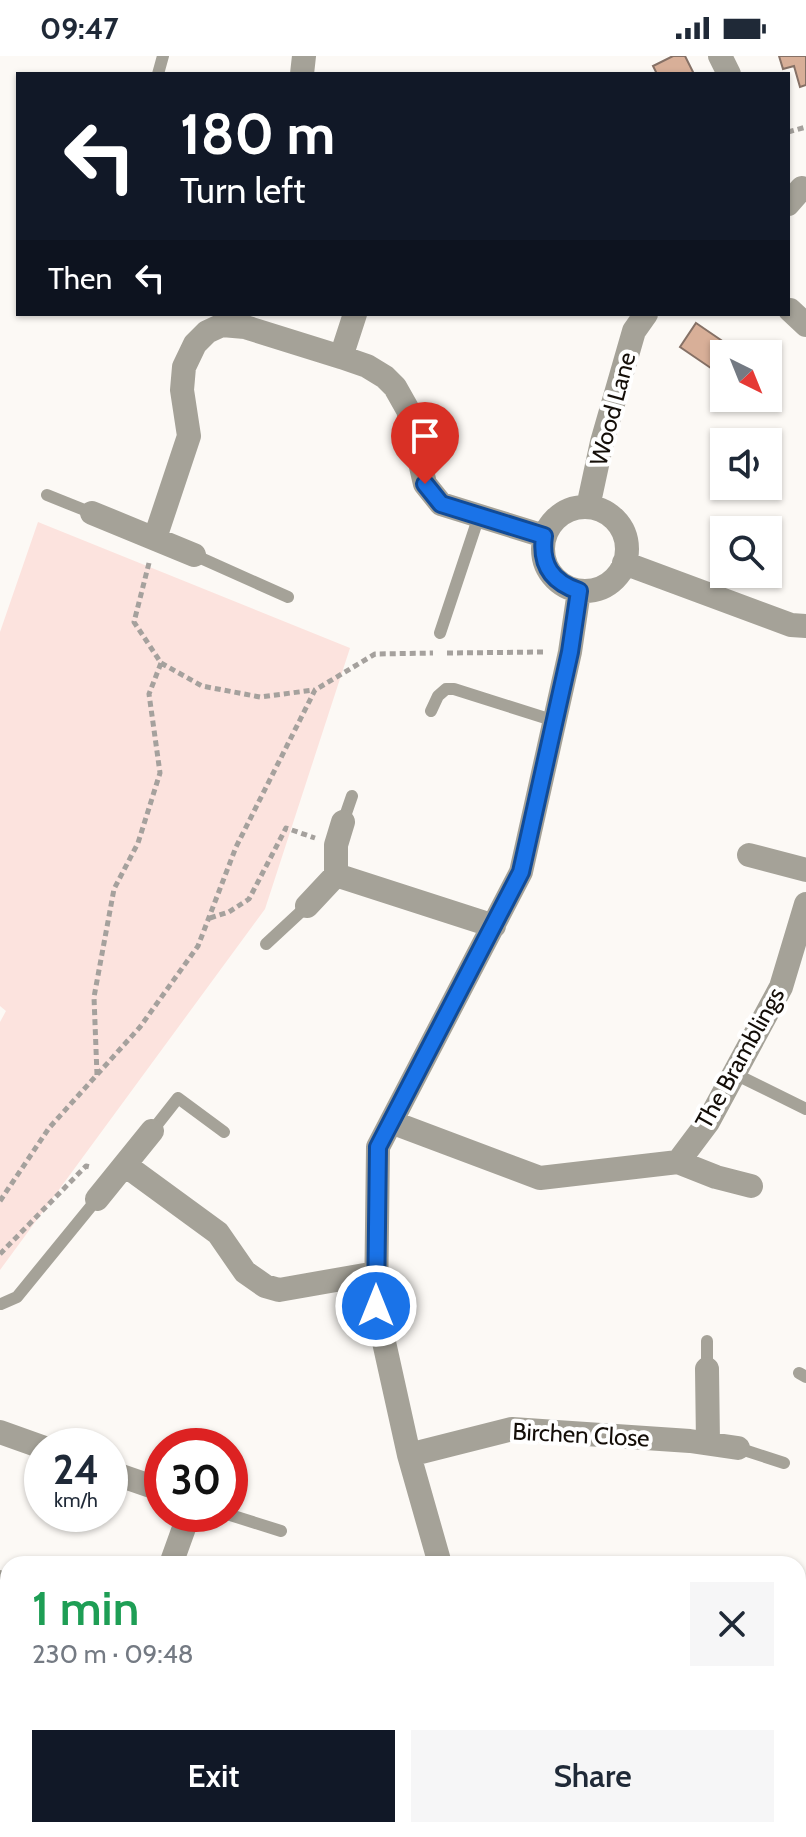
<!DOCTYPE html>
<meta charset="utf-8">
<style>
:root{--surface:#fff;--page:#f6f6f7;--text:#1f2937;--muted:#747a83;--accent:#111827}
body{margin:0;font-family:Cabin,sans-serif;background:var(--page);color:var(--text);height:100vh;display:flex;flex-direction:column;font-size:30px;white-space:nowrap}
*{box-sizing:border-box;margin:0}
p{font-size:26px;color:var(--muted)}
.icon{flex:none;width:44px;height:44px;fill:none;stroke:currentColor;stroke-width:2;stroke-linecap:round;stroke-linejoin:round}
.map{position:relative;flex:1;overflow:hidden}
.panel{position:absolute;left:0px;top:1500px;width:806px;height:282px;display:flex;flex-direction:column;background:var(--surface);border-radius:24px 24px 0 0;box-shadow:0 2px 6px #0004}
.panel>*{flex:none}
.banner{position:absolute;left:16px;top:16px;width:774px;height:244px;border-radius:0px;box-shadow:0 2px 6px #0004;background:#111827;color:#fff;overflow:hidden}
.needle{width:52px;rotate:137deg}
.tools{position:absolute;left:710px;top:284px;display:grid;gap:16px}
.tools a{display:grid;place-items:center;width:72px;height:72px;border-radius:0px;background:var(--surface);box-shadow:0 2px 6px #0004;font-size:40px}
.speed{position:absolute;left:24px;top:1372px;display:flex;gap:16px;font-size:40px;font-weight:700;text-align:center}
.speed>*{display:grid;place-content:center;width:104px;height:104px;border-radius:50%;background:var(--surface);box-shadow:0 2px 6px #0004;line-height:1}
.speed small{font-size:20px;font-weight:400}
.speed .limit{border:12px solid #d22;background:#fff;color:#111}
.pin{position:absolute;display:grid;place-items:center;width:68px;height:68px;color:#fff;margin:-82px -34px;border-radius:50% 50% 50% 0;rotate:-45deg;box-shadow:0 0 8px #0007}
.pin .icon{rotate:45deg}
.me{position:absolute;width:88px;margin:-44px;rotate:0deg;stroke-linejoin:round;filter:drop-shadow(0 0 6px #0008)}
.turn{display:flex;align-items:center;gap:28px;height:168px;padding:0 32px;font-size:36px}
.turn .icon{width:104px;height:104px;stroke-width:2.5}
.turn b{display:block;font-size:56px;line-height:68px}
.then{display:flex;align-items:center;height:76px;padding:0 32px;background:#0003;gap:16px;font-size:30px}
.round{display:grid;place-items:center;flex:none;width:84px;height:84px;border-radius:0px;background:var(--page)}
.overview{display:flex;align-items:center;justify-content:space-between;height:136px;padding:0 32px}
h1{font-size:48px;font-weight:600;line-height:60px;color:#1e9e55}
.cta{display:flex;gap:16px;margin-top:auto;padding:16px 32px}
.cta a{flex:1;height:92px;border-radius:0px;background:var(--accent);color:#fff;font-size:32px;font-weight:600;line-height:92px;text-align:center}
.cta a+a{background:var(--page);color:var(--text)}
.status{display:flex;justify-content:space-between;align-items:center;height:56px;padding:0 40px;background:var(--surface);direction:ltr}
.status svg{height:22px;fill:currentColor}
.map>svg:first-child{display:block}
.green{fill:#fce3de}
.building{fill:#d8af98;stroke:#867166;stroke-width:2}
.lines{fill:none;stroke-linecap:round;stroke-linejoin:round}
.path{stroke:#a5a19d;stroke-width:5;stroke-dasharray:6 4;stroke-linecap:butt}
.lane{stroke:#a5a298;stroke-width:12}
.street{stroke:#a5a298;stroke-width:24}
.route-casing{stroke:#114b97;stroke-width:20}
.route{stroke:#1a73e8;stroke-width:14}
.labels{text-anchor:middle;stroke-width:8;stroke-linejoin:round;paint-order:stroke}
.street-label{font-size:24px;fill:#140e08;stroke:#fff}
</style>
<div class="status"><b>09:47</b><svg viewBox="0 0 49 12"><path d="M0 12V9h3v3zM5 12V6h3v6zM10 12V3h3v9zM15 12V0h3v12zM26 1h20v11H26zM47 4h2v5h-2z"/></svg></div>
<div class="map">
<svg width="806" height="1781" viewBox="0 0 806 1781">
<rect width="100%" height="100%" fill="#fcf9f5"/>
<path class="green" d="M38,466L350,592L265,853L0,1214V966L6,955L0,950V576Z"/>
<path class="building" d="M673,0H685L694,18H657L653,10Z
M779,0H806V29L800,31L794,10L783,13Z
M696,267L737,295L735,298H724V315L721,319L680,291Z"/>
<g class="lines">
<path class="path" d="M788,76L806,71
M149,507L134,566L161,607L202,630L260,641L314,634
M447,597L545,596
M210,862L229,856L249,843L286,772L315,782
M97,1019L94,941L114,833L138,787L160,717L149,638L161,607
M0,1145L49,1072L140,971L198,890L236,791L315,634L375,598L433,597
M0,1198L86,1110L90,1111"/>
<path class="lane" d="M158,18L163,0
M47,439L92,457
M194,499L288,541
M440,577L479,460
M431,655L438,640L446,633H454L555,665
M343,766L352,740
M266,888L307,850
M735,1018L806,1053
M152,1075L178,1042L224,1076
M1,1248L17,1241L97,1143
M707,1285V1313
M799,1317L806,1321
M738,1392L784,1407
M227,1458L281,1475
M0,1520L8,1523
M560,1781L587,1774"/>
<path class="street" d="M720,0L729,18
M302,18L304,0
M788,148L802,132
M790,254L806,269
M341,301L355,258
M588,451L602,386L634,275L646,258
M543 493a42 42 0 1 1 84 0a42 42 0 1 1-84 0Z
M92,457L194,499
M155,482L189,380L182,334L184,311L195,288L207,276L222,269L245,271L341,301L367,310L385,321L395,331L408,354L425,428L441,448L544,480
M624,507L791,569L806,570
M749,799L806,814
M336,819L494,870
M307,850L336,819V789L343,766
M391,1066L540,1122L678,1106L708,1066L781,931L806,848
M678,1106L716,1121L751,1130
M125,1109L218,1177L245,1216L265,1230L279,1234L376,1217
M97,1143L152,1075
M707,1313L708,1387
M0,1376L42,1391
M409,1399L512,1373L690,1385L738,1392
M110,1416L162,1434
M171,1508L189,1458
M440,1508L409,1399L376,1250L378,1091L521,816L570,596L579,535
M0,1682H8
M798,1715L806,1719
M191,1774L197,1781
M520,1774L522,1781
M263,1781L270,1774"/>
</g>
<g class="lines">
<defs>
<path id="route" d="M376,1250L378,1091L521,816L570,596L579,535C552,526 540,509 544,480L441,448L425,428"/>
</defs>
<use href="#route" class="route-casing"/>
<use href="#route" class="route"/>
</g>
<g class="labels">
<g class="street-label">
<text transform="translate(613 353) rotate(-75)" y="8">Wood Lane</text>
<text transform="translate(740 1002) rotate(-61)" y="8">The Bramblings</text>
<text transform="translate(581 1379) rotate(3)" y="8">Birchen Close</text>
</g>
</g>
</svg>
<div class="tools">
<a><svg class="needle" viewBox="-14 -14 28 28"><path d="M0-13l5 13h-10z" fill="#e53935"/><path d="M0 13l5-13h-10z" fill="#747a83"/></svg></a>
<a><svg class="icon" aria-label="sound" viewBox="0 0 24 24"><path d="M4 9h4l5-4v14l-5-4H4zM17 9q2 3 0 6"/></svg></a>
<a><svg class="icon" aria-label="search" viewBox="0 0 24 24"><circle cx="10" cy="10" r="6"/><path d="M15 15l6 6"/></svg></a>
</div>
<div class="speed"><div>24<small>km/h</small></div><div class="limit">30</div></div>
<div class="pin" style="left:425px;top:428px;background:#d93025"><svg class="icon" aria-label="arrive" viewBox="0 0 24 24"><path d="M6 21V4h12l-3 4 3 4H6"/></svg></div>
<svg class="me" style="left:376px;top:1250px" viewBox="-20 -20 40 40"><circle r="17" fill="#1a73e8" stroke="#fff" stroke-width="3"/><path d="M0-11L8 9 0 5-8 9z" fill="#fff"/></svg>
<div class="banner">
<div class="turn"><svg class="icon" aria-label="left" viewBox="0 0 24 24"><path d="M17 20v-9H6M10 6l-5 5 5 5"/></svg><div><b>180 m</b>Turn left</div></div>
<div class="then">Then<svg class="icon" aria-label="left" viewBox="0 0 24 24"><path d="M17 20v-9H6M10 6l-5 5 5 5"/></svg></div>
</div>
<section class="panel">
<div class="overview"><div><h1>1 min</h1><p>230 m · 09:48</p></div><a class="round"><svg class="icon" aria-label="close" viewBox="0 0 24 24"><path d="M6 6l12 12M18 6L6 18"/></svg></a></div>
<div class="cta"><a>Exit</a><a>Share</a></div>
</section>
</div>
